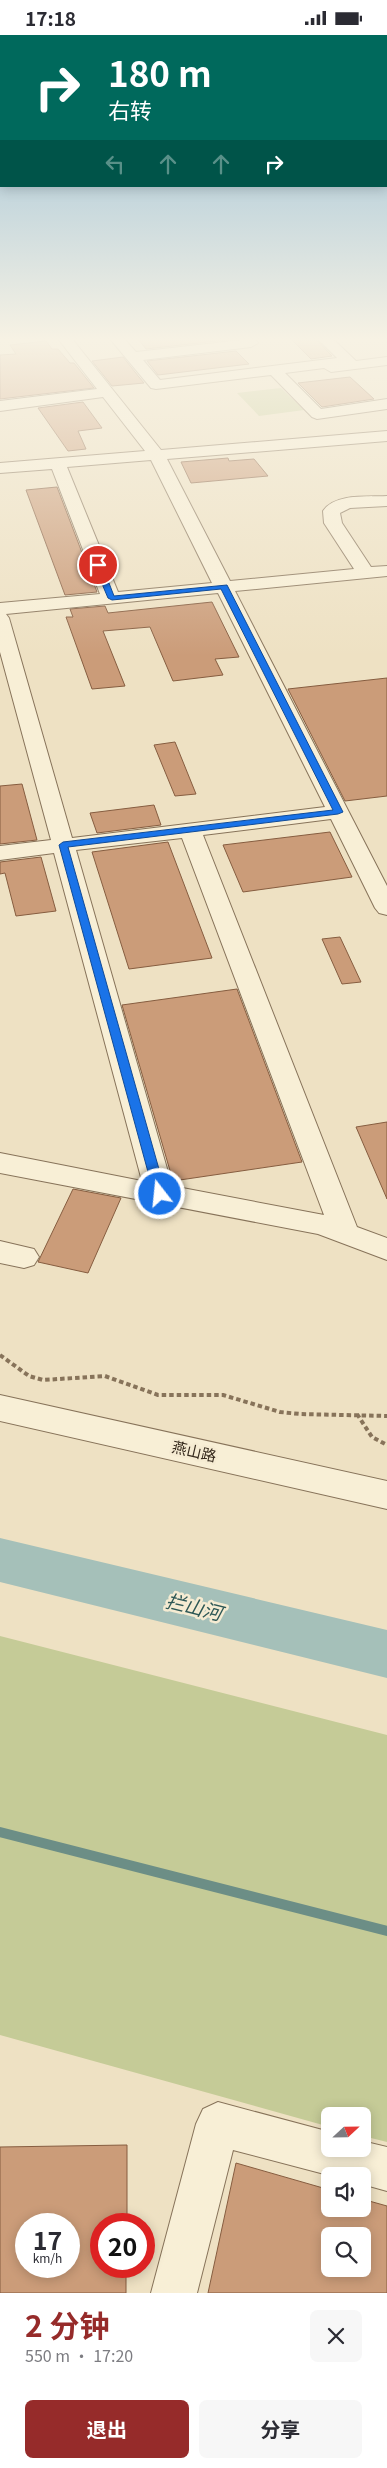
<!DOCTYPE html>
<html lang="zh">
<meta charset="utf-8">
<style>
:root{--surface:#fff;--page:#f7f7f7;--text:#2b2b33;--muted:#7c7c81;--accent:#962b2a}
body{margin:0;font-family:Georgia,"Noto Sans SC",serif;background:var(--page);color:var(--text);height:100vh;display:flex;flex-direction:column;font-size:19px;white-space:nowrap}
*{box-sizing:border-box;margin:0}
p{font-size:16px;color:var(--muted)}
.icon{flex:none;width:28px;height:28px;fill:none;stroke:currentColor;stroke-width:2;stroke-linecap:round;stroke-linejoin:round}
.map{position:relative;height:2258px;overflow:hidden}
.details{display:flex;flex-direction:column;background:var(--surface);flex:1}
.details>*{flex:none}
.banner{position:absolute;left:0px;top:0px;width:388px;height:152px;box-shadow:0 2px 12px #0003;background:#00695c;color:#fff;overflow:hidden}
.needle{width:32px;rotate:68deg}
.buttons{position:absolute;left:321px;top:2072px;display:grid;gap:10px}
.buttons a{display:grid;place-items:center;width:50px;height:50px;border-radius:8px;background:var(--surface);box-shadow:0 2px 12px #0003;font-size:25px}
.speed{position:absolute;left:15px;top:2178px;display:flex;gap:10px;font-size:25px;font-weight:700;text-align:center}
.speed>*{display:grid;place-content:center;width:65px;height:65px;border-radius:50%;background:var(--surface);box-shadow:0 2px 12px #0003;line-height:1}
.speed small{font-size:12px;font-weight:400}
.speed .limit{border:8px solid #d22;background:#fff;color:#111}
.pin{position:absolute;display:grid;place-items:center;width:42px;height:42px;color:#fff;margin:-21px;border:2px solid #fff;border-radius:50%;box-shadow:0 1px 5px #0007}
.me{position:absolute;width:55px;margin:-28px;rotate:344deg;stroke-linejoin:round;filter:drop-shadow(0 0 4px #0008)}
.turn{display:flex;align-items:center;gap:18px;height:105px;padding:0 25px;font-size:22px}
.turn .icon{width:65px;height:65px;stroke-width:2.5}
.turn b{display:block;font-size:35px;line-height:42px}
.lanes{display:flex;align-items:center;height:48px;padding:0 25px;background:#0003;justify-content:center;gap:25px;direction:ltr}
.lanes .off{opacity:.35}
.round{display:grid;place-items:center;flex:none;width:52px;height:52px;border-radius:8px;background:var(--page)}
.overview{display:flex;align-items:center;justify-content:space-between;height:85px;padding:0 25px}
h1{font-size:30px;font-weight:700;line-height:38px;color:var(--accent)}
.action{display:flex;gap:10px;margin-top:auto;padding:10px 25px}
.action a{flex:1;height:58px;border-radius:8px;background:var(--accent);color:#fff;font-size:20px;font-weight:700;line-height:58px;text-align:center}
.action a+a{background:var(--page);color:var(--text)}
.status{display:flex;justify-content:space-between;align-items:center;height:35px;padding:0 25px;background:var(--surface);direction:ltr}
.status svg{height:14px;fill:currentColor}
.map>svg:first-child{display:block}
.green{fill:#c5cb97}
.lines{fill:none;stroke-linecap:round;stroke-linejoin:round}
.stream{stroke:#6c8e86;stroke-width:10}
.river{fill:#a5c0b9;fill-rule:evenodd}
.building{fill:#cb9c79;stroke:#865d40;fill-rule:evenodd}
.minor-casing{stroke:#87735a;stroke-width:2}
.path{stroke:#87735a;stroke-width:4;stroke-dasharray:4.5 3;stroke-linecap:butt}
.minor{fill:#f8efd6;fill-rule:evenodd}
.route{fill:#1a73e8;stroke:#114b97}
.labels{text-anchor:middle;stroke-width:5;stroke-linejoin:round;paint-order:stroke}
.street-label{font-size:15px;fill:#372b1e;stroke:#f5ebd2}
.near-water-label{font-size:19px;font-style:italic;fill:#2d5755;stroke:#f5ebd2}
</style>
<div class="status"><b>17:18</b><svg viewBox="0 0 49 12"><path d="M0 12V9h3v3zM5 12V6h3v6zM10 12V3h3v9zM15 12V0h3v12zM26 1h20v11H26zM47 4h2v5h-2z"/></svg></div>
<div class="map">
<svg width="387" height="2258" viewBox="0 0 387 2258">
<rect width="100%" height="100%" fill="#eee1c3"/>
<path class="green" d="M281,353L304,375L259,381L237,358Z
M0,1601L387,1700V2107L363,2101L362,2081H330V2092L0,2000Z"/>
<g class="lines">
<path class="stream" d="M0,1797L387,1896"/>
<path class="river" d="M0,1503L387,1595V1643L0,1547Z"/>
</g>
<path class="building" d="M139,305H225L146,314Z
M292,305H317L332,321L311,324Z
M46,306L52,314H58L70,328H74L94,353L0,364V320L16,319L10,310Z
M236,316L249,329L158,340L147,326Z
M123,322L139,342L144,348L112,351L92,326Z
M350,342L374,364L322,372L298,348Z
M83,367L102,393L78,396L86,414L68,416L38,373Z
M228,423L229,426L254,424L268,441L191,448L181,427Z
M57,452L97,557L65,560L26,455Z
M212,567L239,622L215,624L223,640L173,646L150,592L103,596L125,651L92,654L66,582H73L70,574L105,571L108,578Z
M387,643V761L345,766L288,654Z
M175,707L196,759L175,761L154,710Z
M22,749L37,805L0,809V751Z
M154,770L161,790L97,798L90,778Z
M330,797L352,842L243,857L223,810Z
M168,807L212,923L129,934L92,817Z
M41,822L56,876L16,881L5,838L0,839V827Z
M340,902L361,947L342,949L322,904Z
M237,954L302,1127L173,1146L122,970Z
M387,1087V1164L356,1092Z
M73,1154L121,1163L88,1238L38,1227Z
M127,2110V2189H101V2231H126V2258H0V2112ZM26,2189H69V2231H26Z
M236,2128L330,2155V2174H362V2164L387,2171V2258H208ZM330,2201H362V2234H330Z"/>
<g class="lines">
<defs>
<path id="minor" d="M59,305H73L161,415L387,396V406L167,424L230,546L354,534L324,488L323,476C335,458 368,462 387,461V471L350,473L340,478L342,488L371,532L387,531V541L235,556L387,851V880L379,878L375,873L331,784L203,800L357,1192L387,1203V1225L318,1199L0,1138V1118L142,1146L54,818L0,825V811L51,805L0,617V568L100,559L52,434L0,438V428L145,416L103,362L0,376V366L97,354ZM151,425L212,548L118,557L67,432ZM218,558L325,772L72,803L9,583L6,579ZM182,803L324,1180L172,1151L76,815Z
M111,305H125L136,317L242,305H255L258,308L251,312L143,325L160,345L337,323L319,305H334L356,326L387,322V330L331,337L324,333L285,338L321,374L387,364V374L317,384L312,382L271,340L156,354L151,353Z
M0,1206L34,1214L39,1222L34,1230L24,1233L0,1228Z
M0,1360L387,1446V1474L0,1386Z
M218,2067L330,2097V2114H362V2106L387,2112V2156L362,2149V2141H332L233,2115L197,2258H151L196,2089L203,2074Z"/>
</defs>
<use href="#minor" class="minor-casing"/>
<path class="path" d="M0,1320L29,1341L43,1345L105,1341L158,1360H223L280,1377L300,1379L387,1381
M357,1379L372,1402L387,1410"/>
<use href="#minor" class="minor"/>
</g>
<linearGradient id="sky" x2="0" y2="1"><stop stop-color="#8db9d5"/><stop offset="0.49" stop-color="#f7f2e4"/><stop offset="1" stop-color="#f7f2e4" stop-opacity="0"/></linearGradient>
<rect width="387" height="621" fill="url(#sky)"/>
<path class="route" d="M98,528L102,530L114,561L227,550L343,777L338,779L68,812L166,1159L160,1163L154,1159L59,810L63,807L333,775L221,554L112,565L108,563L94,530Z"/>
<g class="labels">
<g class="street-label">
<text transform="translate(194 1417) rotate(13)" y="5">燕山路</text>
</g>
<g class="near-water-label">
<text transform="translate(194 1572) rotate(14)" y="7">拦山河</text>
</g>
</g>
</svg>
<div class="buttons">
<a><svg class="needle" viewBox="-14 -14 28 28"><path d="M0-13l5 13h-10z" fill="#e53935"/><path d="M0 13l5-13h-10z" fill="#7c7c81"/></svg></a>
<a><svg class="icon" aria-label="sound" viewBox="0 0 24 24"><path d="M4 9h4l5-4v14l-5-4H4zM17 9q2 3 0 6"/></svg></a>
<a><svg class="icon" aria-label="search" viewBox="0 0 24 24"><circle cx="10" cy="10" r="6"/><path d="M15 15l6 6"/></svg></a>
</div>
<div class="speed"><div>17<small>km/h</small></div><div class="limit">20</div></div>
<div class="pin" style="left:98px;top:530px;background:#d93025"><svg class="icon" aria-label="arrive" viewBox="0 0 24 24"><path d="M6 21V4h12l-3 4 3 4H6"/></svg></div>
<svg class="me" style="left:160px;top:1159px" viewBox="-20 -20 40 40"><circle r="17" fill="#1a73e8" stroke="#fff" stroke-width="3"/><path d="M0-11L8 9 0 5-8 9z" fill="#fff"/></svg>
<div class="banner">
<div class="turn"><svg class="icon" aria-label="right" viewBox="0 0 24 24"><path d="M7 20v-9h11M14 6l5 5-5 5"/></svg><div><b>180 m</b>右转</div></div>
<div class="lanes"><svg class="icon off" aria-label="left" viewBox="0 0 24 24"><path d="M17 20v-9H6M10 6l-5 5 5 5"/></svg><svg class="icon off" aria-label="ahead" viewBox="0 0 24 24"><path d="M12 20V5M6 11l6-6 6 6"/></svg><svg class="icon off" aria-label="ahead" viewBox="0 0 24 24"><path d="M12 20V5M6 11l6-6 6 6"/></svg><svg class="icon" aria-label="right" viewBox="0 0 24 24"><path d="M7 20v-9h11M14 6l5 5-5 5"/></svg></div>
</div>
</div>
<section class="details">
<div class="overview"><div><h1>2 分钟</h1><p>550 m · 17:20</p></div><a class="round"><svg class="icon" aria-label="close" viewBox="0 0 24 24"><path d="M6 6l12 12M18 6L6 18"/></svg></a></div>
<div class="action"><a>退出</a><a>分享</a></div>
</section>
